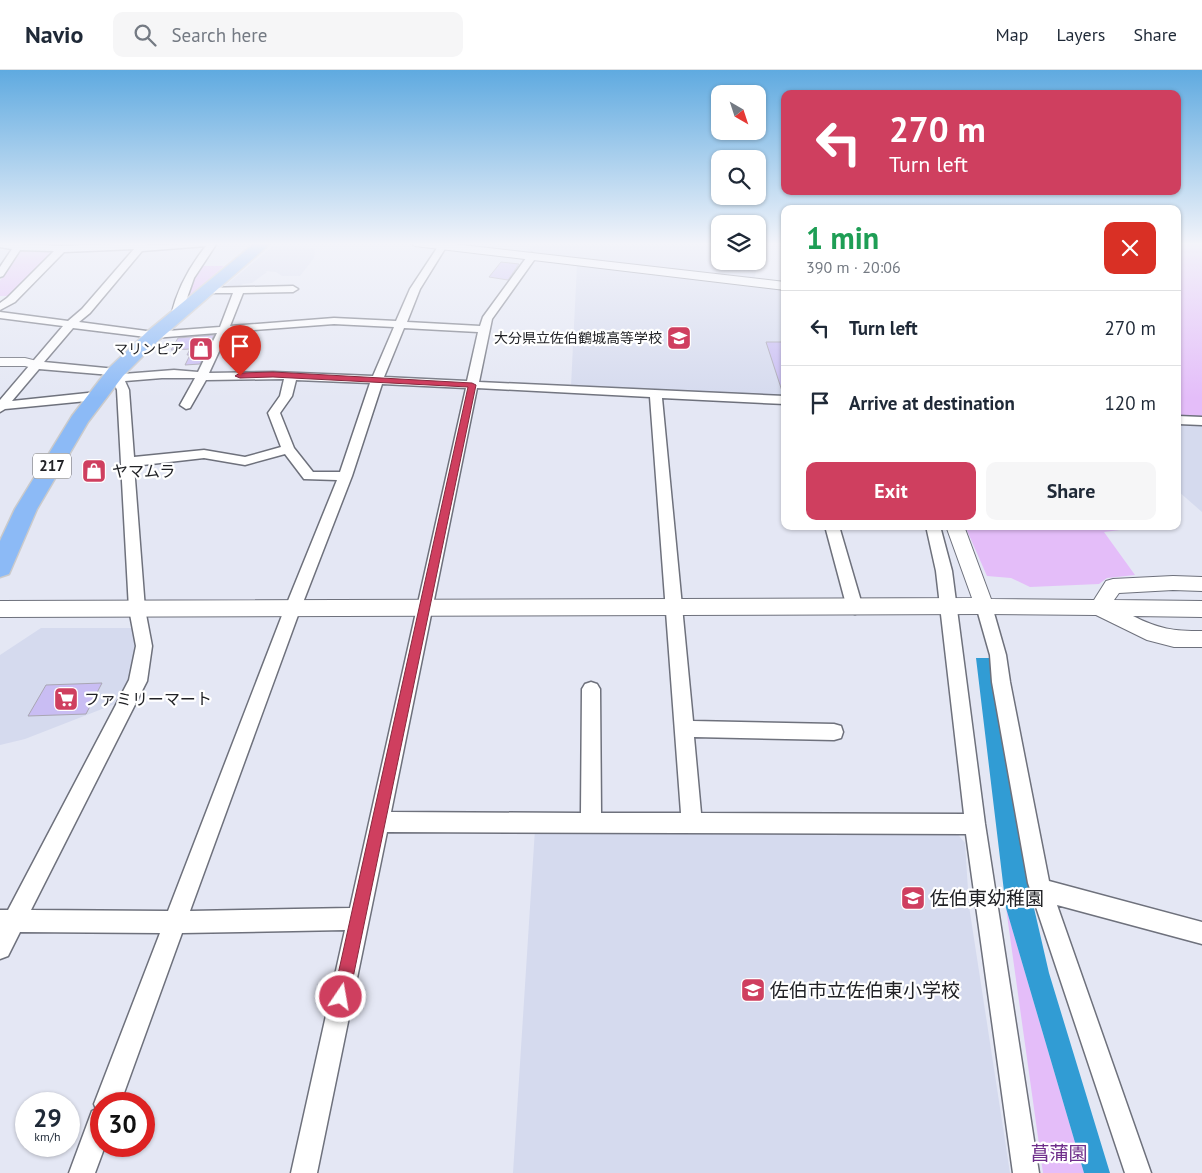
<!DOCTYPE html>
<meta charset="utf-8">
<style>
:root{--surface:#fff;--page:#f6f6f7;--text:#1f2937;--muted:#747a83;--line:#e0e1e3;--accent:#cf3f5f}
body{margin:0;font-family:"PT Sans","Noto Sans JP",sans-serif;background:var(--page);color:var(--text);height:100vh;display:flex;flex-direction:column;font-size:19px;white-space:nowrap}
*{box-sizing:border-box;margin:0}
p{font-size:16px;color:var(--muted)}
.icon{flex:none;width:28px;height:28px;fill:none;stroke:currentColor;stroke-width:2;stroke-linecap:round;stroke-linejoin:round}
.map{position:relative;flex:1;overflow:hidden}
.details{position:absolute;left:781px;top:135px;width:400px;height:325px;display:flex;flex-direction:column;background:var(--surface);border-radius:10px;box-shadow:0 1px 4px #0004}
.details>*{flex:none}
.guide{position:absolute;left:781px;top:20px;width:400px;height:105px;border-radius:10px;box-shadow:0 1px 4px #0004;background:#cf3f5f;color:#fff;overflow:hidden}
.needle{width:32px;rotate:141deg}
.buttons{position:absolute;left:711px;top:15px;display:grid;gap:10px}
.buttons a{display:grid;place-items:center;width:55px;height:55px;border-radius:10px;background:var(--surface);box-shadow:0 1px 4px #0004;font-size:25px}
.speed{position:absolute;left:15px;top:1022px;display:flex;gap:10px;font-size:25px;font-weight:700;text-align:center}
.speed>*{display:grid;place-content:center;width:65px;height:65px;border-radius:50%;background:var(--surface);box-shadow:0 1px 4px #0004;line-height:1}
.speed small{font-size:12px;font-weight:400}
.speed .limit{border:8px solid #d22;background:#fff;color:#111}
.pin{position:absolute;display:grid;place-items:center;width:42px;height:42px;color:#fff;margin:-51px -21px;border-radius:50% 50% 50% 0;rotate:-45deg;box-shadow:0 0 5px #0007}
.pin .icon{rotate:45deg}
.me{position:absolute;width:55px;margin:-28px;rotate:12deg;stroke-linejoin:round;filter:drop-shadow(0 0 4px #0008)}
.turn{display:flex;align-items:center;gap:18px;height:105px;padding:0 25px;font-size:22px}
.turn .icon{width:65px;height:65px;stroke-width:2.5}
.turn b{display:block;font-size:35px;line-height:42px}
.round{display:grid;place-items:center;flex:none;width:52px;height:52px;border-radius:10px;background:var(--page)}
.headline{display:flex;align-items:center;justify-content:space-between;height:85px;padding:0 25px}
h1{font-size:30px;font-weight:700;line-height:38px;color:#1e9e55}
.action{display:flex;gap:10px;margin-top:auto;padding:10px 25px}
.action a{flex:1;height:58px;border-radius:10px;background:var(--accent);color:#fff;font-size:20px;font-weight:700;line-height:58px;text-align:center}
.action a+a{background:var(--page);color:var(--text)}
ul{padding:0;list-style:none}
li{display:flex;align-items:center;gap:15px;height:75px;padding:0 25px;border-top:1px solid var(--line)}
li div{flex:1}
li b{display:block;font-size:19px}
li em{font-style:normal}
header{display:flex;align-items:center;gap:30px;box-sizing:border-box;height:70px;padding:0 25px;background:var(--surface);border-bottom:1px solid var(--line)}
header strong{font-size:24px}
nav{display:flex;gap:28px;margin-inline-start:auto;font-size:18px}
.search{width:350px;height:45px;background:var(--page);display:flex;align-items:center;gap:12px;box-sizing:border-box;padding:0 18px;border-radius:10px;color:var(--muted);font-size:19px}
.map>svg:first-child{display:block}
.built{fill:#d5daee}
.green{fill:#e4bdf9}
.water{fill:#319cd4}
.building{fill:#c9bdf3;stroke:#a9a6b3}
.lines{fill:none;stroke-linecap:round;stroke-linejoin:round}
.minor-casing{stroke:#6e717c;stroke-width:3}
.tertiary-casing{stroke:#6e717c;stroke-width:2}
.trunk-casing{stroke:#cacacb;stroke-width:3}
.minor{fill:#fff;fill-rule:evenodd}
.tertiary{fill:#fff;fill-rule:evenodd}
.trunk{fill:#8cbaf6;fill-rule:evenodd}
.route{fill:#cf3f5f;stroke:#87293e}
.labels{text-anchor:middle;stroke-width:4.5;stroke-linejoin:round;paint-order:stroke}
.far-poi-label{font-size:14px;fill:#212226;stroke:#fff;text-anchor:end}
.shield{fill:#fff;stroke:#646467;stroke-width:1}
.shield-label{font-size:15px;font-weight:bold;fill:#212226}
.poi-label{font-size:16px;fill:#212226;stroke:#fff;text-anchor:start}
.near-poi-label{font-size:19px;fill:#212226;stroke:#fff;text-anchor:start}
.near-park-label{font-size:19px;fill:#6f2e8b;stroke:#fff}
</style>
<header>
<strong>Navio</strong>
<div class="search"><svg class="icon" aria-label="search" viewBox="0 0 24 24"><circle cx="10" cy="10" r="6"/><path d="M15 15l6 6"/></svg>Search here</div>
<nav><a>Map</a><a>Layers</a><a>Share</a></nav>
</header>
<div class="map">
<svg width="1202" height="1103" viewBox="0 0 1202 1103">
<rect width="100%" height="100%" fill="#e4e7f4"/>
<path class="built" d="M534,173H720V191H758V173L762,177L754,210L525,184Z
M272,177L315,178L314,188L300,206H282L276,202L265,201L267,202L252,213L243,214L234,220H220Z
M577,195L785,220V327L571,316Z
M1178,354L1202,355V442L1178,421Z
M41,558H137L138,577L134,605L120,632L25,669L0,675V585Z
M535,759L955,761L965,773L969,836L1010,1103H513Z"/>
<path class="green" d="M1178,173H1202V347H1178Z
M19,179L58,180L12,226H0V211Z
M200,196H224L189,227H184Z
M965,456H1152L1104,462L1135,505L1107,508L1099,514L1030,517L1011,508L987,506Z
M1006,838L1084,1103H1043Z"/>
<path class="water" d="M976,588H990L1031,825L1049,903L1110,1103H1084L1006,838Z"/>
<path class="building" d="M501,192L519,194L508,210L489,207Z
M214,265L200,294L185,295L190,285H187L190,279L171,280L178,268Z
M766,272H785V321H782Z
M102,613L86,644L28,646L46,615Z"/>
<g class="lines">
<defs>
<path id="minor" d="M0,173L61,176L139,173H148L147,175L217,173L194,208L180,248H172L171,246C177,220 189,197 206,176L142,181L90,243L79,252L154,262L220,257L233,223H204V219L207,218L293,216L298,219L293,222L243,223L230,256L334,248L396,251L410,219L439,175L442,174L446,177L420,219L407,252L480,256L483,247L529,184L532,183L537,186L492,249L479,312L785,326V334L662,328L693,651L834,654L841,656L843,662L841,668L834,670L694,667L701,743L964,744L936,501L926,456H940L952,501L985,754L1039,1103H1013L966,764L387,762L317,1103H291L345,860L182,863L120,1034H101V1076H105L95,1103H69L92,1041L96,1039L94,1034L160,863L20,862L8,886L0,889V840H8L129,610L136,576L129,539L117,320L111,305L39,299L12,331L97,322L103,326L97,330L5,339L0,342V330L63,256L0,248V242L68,251L82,239L134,179L64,182L15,232L0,240V233L7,228L54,181L20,180L3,206L0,207V197L12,179L0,177ZM334,254L394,257L373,306L273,302L209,303L228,262ZM73,258L154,268L217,263L198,302L174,300L123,304L120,300L116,299L44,292ZM404,258L478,262L467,311L384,307ZM162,308H195L180,335L186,339L190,338L206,310L284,309L280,326L268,343L281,377L245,387L204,380L134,387L129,320L125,311ZM296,310L370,313L340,402H313L294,378L280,343L292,326ZM382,314L466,318L350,838L190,841L297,548L352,406ZM477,318L650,327L681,743H601L600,619L597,614L591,612L585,614L582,619L581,743L391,742ZM285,384L304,409L337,410L281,548L168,841L31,840L147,611L152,576L145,539L134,396L204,388L245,395Z
M1178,346L1202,347V355L1178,354Z
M825,456H839L863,538L861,542L855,544L849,542L847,538Z
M984,530L990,532L992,536L1006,585L1010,612L1049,811L1202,852V874L1057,835L1151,1103H1125L1028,813L992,612L990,585L976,536L978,532Z"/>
<path id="tertiary" d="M410,173H445L785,212V220L415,176Z
M0,288H25L41,292L43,295L36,299L25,296H0Z
M946,456H964L991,529L1094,530L1106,511L1113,509L1173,506L1202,507V521L1173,520L1119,523L1114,530L1202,531V547L1133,546C1159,559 1173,561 1202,561V577H1174L1147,570L1096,545L984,544L0,547V531L972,528Z"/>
<path id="trunk" d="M255,173H271L160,269L123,306L88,352L37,439L9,504L0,507V471L15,439L72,346L109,298L148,261Z"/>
</defs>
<use href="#minor" class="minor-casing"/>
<use href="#tertiary" class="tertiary-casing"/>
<use href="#trunk" class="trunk-casing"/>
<use href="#minor" class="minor"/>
<use href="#tertiary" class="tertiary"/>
<use href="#trunk" class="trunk"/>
</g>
<linearGradient id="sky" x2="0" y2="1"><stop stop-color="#5faae0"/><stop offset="0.53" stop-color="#f3f4fa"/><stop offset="1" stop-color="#f3f4fa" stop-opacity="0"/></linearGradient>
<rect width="1202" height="328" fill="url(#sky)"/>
<path class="route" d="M273,302L472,313L476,315L349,927L347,933L341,935L335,933L333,927L468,317L273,307L240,308L235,306L240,303Z"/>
<defs>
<symbol id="school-square" viewBox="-11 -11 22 22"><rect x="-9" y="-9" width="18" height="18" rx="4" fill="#cf3f5f" stroke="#fff"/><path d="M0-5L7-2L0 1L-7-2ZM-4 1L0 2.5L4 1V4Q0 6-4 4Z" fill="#fff"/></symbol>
<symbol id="shop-square" viewBox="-11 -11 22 22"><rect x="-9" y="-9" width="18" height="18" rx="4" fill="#cf3f5f" stroke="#fff"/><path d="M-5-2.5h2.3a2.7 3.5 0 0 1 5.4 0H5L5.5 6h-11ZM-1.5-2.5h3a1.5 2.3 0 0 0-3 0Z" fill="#fff"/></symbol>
<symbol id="supermarket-square" viewBox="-11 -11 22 22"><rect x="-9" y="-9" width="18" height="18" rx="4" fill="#cf3f5f" stroke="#fff"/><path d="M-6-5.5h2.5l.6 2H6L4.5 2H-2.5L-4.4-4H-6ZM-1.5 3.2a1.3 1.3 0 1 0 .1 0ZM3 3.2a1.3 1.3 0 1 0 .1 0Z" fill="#fff"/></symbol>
</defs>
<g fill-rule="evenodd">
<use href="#school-square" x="665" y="254" width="28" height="28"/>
<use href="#shop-square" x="187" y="265" width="28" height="28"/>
<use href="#shop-square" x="80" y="387" width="28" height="28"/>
<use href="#supermarket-square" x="52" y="615" width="28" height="28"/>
<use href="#school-square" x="899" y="814" width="28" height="28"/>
<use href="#school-square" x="739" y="906" width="28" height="28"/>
</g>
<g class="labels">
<g class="far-poi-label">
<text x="662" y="273">大分県立佐伯鶴城高等学校</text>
<text x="184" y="284">マリンピア</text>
</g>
<rect class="shield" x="33" y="383.5" width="38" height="25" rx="4"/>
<g class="shield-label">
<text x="52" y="401">217</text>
</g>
<g class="poi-label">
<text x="112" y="407">ヤマムラ</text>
<text x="84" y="635">ファミリーマート</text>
</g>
<g class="near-poi-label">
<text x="930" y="835">佐伯東幼稚園</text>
<text x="770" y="927">佐伯市立佐伯東小学校</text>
</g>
<g class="near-park-label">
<text x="1059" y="1090">菖蒲園</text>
</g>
</g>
</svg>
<div class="buttons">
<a><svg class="needle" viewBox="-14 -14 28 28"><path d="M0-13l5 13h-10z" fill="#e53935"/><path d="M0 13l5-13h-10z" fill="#747a83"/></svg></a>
<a><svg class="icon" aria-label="search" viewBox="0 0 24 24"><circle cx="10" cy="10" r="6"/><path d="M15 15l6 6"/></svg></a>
<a><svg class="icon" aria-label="layers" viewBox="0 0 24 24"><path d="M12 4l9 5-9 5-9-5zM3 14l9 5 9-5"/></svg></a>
</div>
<div class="speed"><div>29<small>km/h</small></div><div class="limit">30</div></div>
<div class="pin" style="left:240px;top:306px;background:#d93025"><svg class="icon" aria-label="arrive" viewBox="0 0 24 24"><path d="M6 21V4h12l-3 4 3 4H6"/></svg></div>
<svg class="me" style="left:341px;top:927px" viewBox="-20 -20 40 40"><circle r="17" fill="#cf3f5f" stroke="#fff" stroke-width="3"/><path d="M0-11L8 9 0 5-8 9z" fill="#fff"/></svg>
<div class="guide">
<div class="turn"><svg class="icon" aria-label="left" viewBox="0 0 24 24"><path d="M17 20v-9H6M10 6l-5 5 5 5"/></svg><div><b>270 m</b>Turn left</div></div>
</div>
<section class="details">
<div class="headline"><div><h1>1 min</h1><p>390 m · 20:06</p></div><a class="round" style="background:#d93025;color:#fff"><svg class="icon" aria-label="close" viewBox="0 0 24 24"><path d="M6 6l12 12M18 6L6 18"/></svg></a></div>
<ul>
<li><svg class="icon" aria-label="left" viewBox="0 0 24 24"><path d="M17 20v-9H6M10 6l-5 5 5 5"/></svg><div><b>Turn left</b></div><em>270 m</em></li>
<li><svg class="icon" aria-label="arrive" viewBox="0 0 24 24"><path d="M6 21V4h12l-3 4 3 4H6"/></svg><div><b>Arrive at destination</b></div><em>120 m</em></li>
</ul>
<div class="action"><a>Exit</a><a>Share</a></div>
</section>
</div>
